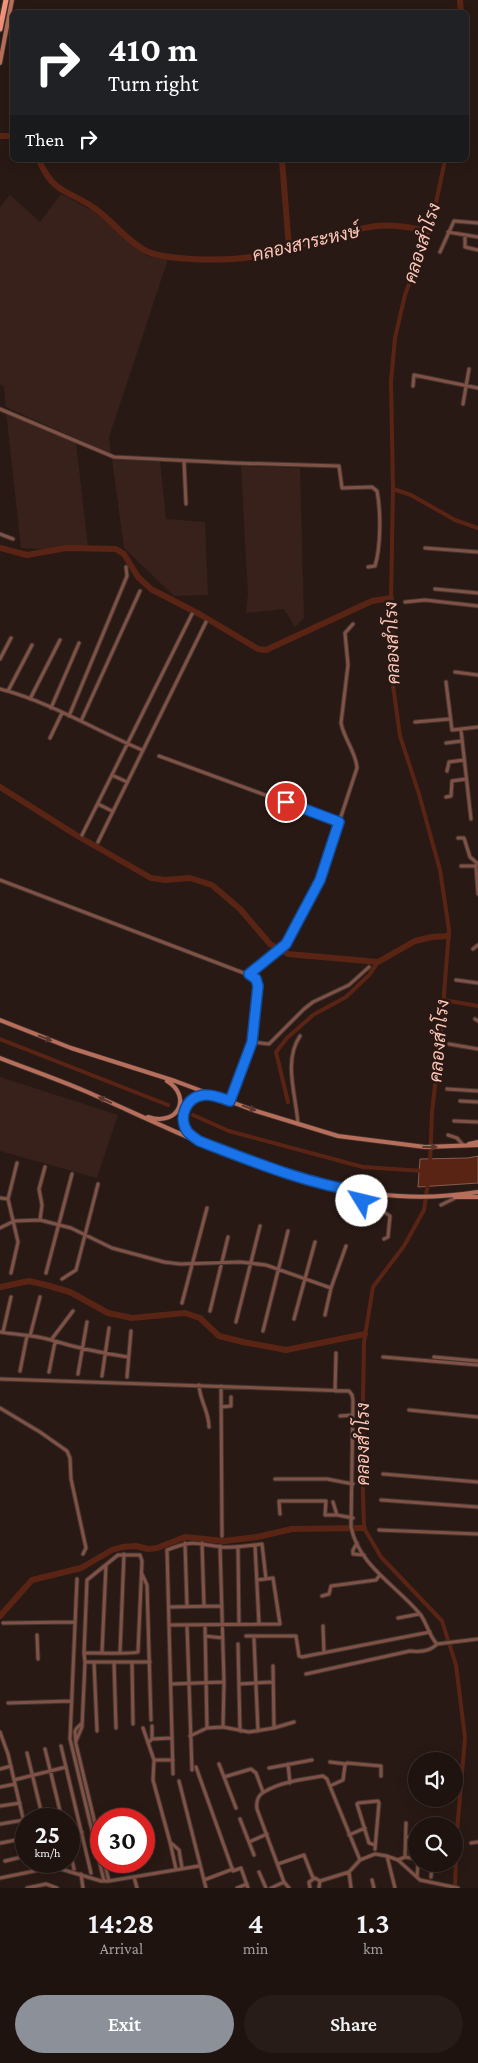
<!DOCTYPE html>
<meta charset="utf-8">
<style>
:root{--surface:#1f130f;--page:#271c18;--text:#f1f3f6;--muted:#a19e9e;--line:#3c322f;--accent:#8c9099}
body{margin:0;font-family:"Crimson Pro",Sarabun,serif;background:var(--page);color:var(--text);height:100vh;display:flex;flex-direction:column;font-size:19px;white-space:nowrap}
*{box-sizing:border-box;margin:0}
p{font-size:16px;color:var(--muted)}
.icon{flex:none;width:28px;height:28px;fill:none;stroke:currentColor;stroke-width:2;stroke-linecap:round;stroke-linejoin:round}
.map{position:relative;height:1888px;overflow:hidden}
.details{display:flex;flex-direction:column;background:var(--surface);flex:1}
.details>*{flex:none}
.banner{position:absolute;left:10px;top:10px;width:459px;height:152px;border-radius:8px;box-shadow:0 2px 12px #0003,0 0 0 1px var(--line);background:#202124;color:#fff;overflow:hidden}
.buttons{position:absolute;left:408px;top:1752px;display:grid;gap:10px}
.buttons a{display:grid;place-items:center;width:55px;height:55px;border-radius:50%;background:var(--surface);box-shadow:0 2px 12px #0003,0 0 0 1px var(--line);font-size:25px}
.speed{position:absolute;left:15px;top:1808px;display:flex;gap:10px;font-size:25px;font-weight:700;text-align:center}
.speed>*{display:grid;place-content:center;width:65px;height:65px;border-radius:50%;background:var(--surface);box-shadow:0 2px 12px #0003,0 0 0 1px var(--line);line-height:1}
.speed small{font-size:12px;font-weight:400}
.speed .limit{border:8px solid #d22;background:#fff;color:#111}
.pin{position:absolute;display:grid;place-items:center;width:42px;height:42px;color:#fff;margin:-21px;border:2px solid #fff;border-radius:50%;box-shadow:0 1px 5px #0007}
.me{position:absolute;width:55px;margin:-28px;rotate:306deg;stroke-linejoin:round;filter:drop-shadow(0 0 4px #0008)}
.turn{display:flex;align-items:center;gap:18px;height:105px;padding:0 15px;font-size:22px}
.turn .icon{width:65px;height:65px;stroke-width:2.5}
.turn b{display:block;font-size:35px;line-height:42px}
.then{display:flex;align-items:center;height:48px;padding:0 15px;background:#0003;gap:10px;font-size:19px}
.eta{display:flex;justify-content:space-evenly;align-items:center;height:85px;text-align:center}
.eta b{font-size:30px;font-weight:600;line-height:35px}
.action{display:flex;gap:10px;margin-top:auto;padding:10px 15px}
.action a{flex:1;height:58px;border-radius:30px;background:var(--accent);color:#fff;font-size:20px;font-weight:600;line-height:58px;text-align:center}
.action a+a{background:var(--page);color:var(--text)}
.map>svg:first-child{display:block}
.built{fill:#38211b}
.water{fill:#5a2415;stroke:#855c50}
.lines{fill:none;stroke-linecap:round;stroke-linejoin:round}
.canal{stroke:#5a2415;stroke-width:4}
.river{stroke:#5a2415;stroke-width:6}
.minor-casing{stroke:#443430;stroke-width:5}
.secondary-casing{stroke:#443430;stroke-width:5.5}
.trunk-casing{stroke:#443430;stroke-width:7}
.minor{stroke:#7f5245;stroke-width:3}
.secondary{stroke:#b76f5b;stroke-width:4}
.trunk{stroke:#ef937a;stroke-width:5}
.oneway{fill:#5b372d}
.route-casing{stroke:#114b97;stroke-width:12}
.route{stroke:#1a73e8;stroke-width:9}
.labels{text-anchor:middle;stroke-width:5;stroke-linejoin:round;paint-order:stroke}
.water-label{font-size:18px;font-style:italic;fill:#fec6b7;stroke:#291914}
</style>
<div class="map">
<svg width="478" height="1888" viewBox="0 0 478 1888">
<rect width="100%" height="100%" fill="#291914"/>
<path class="built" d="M61,194L93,211L147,256L168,259L109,437L111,454L6,407L4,387L0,384V207L10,195L40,222Z
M6,411L76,443L88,547L76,546L43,549L21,548Z
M112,459L160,462L166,519L205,522L208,595L174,596L124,548Z
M241,466L300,468L304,618L295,627L284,609L246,613L248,594Z
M0,1077L118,1115L97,1178L0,1151Z"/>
<path class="water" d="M478,1156V1183L418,1187L420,1159L468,1158Z"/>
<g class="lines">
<path class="canal" d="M393,489L411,495L455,520L478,528
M444,1000L478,1006
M0,1039L168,1105
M288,1102L276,1052L287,1038L313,1015L346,997L369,975L378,962
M193,1115L229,1131L363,1167L423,1171
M430,1162L432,1112L441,1033L449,930L440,870L419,794L400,736L393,685L391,598L393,489L391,381L395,338L405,295L432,222L445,160
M428,1182L424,1210L404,1246L373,1287L364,1342L362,1458L364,1528L381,1557L442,1621L456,1665L465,1738L457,1831L455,1888"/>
<path class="river" d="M460,0L461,12
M0,136H12
M39,160C54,196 71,190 97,210C114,223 127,241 146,251C159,257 177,258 191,259C211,260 231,260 251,257C294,250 334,232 376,226C394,224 412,228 429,231
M282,160L289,248
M0,548L27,555L66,548L116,549L124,554L138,577L151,589L201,615L258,649L266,650L372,601L391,598
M0,787L76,835L151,878L165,880L190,878L212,885L240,909L270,944L288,954L378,962L415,941L432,937L448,936
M0,1287L29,1281L46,1285L70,1292L108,1313L132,1318L185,1313L200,1318L219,1336L243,1342L286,1350L365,1334
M0,1616L32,1580L81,1568L112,1550L122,1547L136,1546L148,1549L157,1548L185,1537L224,1541L257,1537L292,1529L364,1528"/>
<defs>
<path id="minor" d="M448,232L478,237
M465,235V247L478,250
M440,252L454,221L478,223
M413,386L414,375L478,388
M463,404L469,369
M0,409L114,457L234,463L339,466L342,488L372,487L377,491C381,512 381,546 375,566L368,567
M184,461L186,504
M0,534L13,539
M425,548L478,552
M435,589L478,593
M405,602L425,600L478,606
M0,659L11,638
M455,672L478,675
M446,682L452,730L478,727
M0,689C50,702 95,730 142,750
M8,691L32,645
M30,699L60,640
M51,708L79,643
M69,716L127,576L126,567
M81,721L140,591
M415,722L450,719
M461,730L471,819
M50,738L62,713
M446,743L462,741
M159,756L339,822
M447,771L449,762L464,760
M112,775L127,782
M446,797L451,796L452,781L466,779
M98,804L112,811
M82,835L192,614
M458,838H464L470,857L477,863
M98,842L206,622
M477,863L476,866L478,894
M461,866H476
M0,880L249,975L287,944L311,898L320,880L357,768C356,752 344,739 341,723L348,665L345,633L353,624
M473,949L478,945
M456,980L478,983
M475,1019L478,1021
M252,1042L269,1044L304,1009L313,1002L349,985L369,967
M449,1044L478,1049
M447,1089L478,1091
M230,1101L252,1042L258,986L256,979L249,975
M460,1101L478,1102
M454,1121L478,1122
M298,1124C296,1095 283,1061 300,1036
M448,1135L457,1138L463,1145
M362,1192V1203L377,1207L390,1216L388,1237L384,1239
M0,1198L8,1199
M441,1205L457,1197
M40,1220L42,1205L39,1189L45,1167
M0,1228L14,1221L40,1220L71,1228L112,1248L164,1262L180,1264L240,1262L266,1265L331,1288
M11,1273L18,1242L8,1199L17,1163
M46,1273L72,1174
M62,1279L76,1270L98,1184
M182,1303L207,1208
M210,1311L228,1237
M325,1315L331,1288L346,1246
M294,1319L315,1242
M236,1322L260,1226
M263,1331L288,1231
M0,1332C17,1335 35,1335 51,1340C77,1348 101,1353 128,1357
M3,1332L11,1297
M30,1336L40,1297
M51,1340L73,1311
M383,1357L478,1365
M434,1357L478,1361
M20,1371L27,1336
M49,1372L55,1342
M78,1374L87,1322
M102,1376L109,1328
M127,1377L131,1331
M0,1379L349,1391L352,1395L353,1400L351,1527C359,1566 396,1585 420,1614C427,1623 429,1636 437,1644L478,1639
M199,1385C200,1402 209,1411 209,1427
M221,1386L222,1536
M335,1391L336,1353
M221,1407L231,1406V1397
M0,1408L40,1432L67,1451L70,1458L71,1479L86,1548L83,1554
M409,1410L478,1417
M340,1416L353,1415
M383,1474L478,1482
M275,1479H327L353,1484
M381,1500L478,1507
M333,1502L337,1515L353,1518
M280,1514L279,1501H326L325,1515H337
M379,1530L478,1534
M185,1543L187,1607
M202,1543L204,1606
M357,1543L353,1550V1554L364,1555
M255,1545L259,1624
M238,1547L239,1624
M142,1574L147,1585L151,1720
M77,1579L70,1739L104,1881
M322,1596L329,1594L331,1586L376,1580L380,1575
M169,1607L222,1606
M398,1618L419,1614
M3,1623L75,1622
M169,1625L280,1624L273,1578L257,1580
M187,1625L192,1770
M205,1625L207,1728
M323,1626L324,1653
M37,1635L38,1659
M205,1636L223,1638
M246,1636H296L299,1656L302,1657L430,1632
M254,1639L258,1731
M238,1644L240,1731
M102,1652L106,1565
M120,1652L124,1554
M85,1662H150
M94,1662L97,1731
M114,1662L116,1728
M132,1662L133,1724
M273,1666L274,1728
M306,1674L410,1651C419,1652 431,1651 437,1644
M171,1684L224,1682L220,1546
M239,1684L273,1682
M8,1703L72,1701
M223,1727L224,1682
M143,1728L154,1760L153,1780L170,1842
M76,1729L81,1724
M75,1731L76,1744L101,1848
M0,1732L8,1754L26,1831
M190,1736L207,1728L223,1727L249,1732L274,1728L294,1722
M152,1739L172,1738
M76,1741L82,1727L85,1662L84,1653L87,1580L118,1555H140L142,1561L138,1652C134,1654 93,1653 84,1653
M148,1743L152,1739V1726
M61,1746L91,1873
M45,1749L62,1819
M27,1753L43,1819
M154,1760H173
M330,1762L346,1764
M219,1764L236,1808
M288,1764L290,1783
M196,1767L233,1871L241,1868L248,1888
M269,1768L312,1760
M0,1769L11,1766
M173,1774L167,1550C194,1539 195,1544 222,1547C235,1548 248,1546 262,1544L266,1579
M224,1777L251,1769L256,1773L263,1792
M14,1780L66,1767
M179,1781L206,1888
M330,1786L343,1780L345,1765L347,1763L381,1766V1776
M0,1787L15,1784
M0,1806L20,1803
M240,1819L254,1855
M0,1824L24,1820
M434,1826V1823
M349,1835L365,1828
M69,1836L82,1832
M407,1837L416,1838
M249,1842L267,1834
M1,1843L26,1838
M471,1843L478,1842
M69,1847L74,1869
M375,1849L379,1803L378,1801L358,1803L357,1804L369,1843L375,1845
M387,1856L395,1888
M405,1857L406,1823
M398,1860L405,1857L416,1859
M5,1861L26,1856
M54,1861V1862
M104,1861L109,1881
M36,1862L38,1870
M31,1863L33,1871
M278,1864L304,1855L313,1878
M176,1869L170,1842L179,1850L182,1868
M259,1872L266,1888
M349,1872L351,1888
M81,1874L83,1888
M134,1877L137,1888
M417,1877L418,1864
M431,1877L432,1864
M0,1878L54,1867L101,1881H109L199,1866
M204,1880L233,1869
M372,1880L374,1888
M320,1881L349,1872L360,1860L375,1854L387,1856L398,1860L420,1880L458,1888
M27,1888L46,1884L57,1888
M237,1888L247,1884
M271,1888L284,1882
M289,1888L284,1882L257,1809C256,1802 258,1795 264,1792C280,1782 304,1779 323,1776L327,1779L360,1860
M310,1888L309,1882L315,1878L320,1881L319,1888"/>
<path id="secondary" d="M0,63L12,0
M0,1020L71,1048L175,1081L253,1110L338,1136L425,1147L478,1145
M0,1058C28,1069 57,1079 85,1091C183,1134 290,1191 399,1196C425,1198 452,1196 478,1192
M148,1117C179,1127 192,1096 167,1081
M193,1137C173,1121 186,1094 210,1095
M469,1144L478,1142
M455,1197H478"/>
<path id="trunk" d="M0,29L6,0"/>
</defs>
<use href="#minor" class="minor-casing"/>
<use href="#secondary" class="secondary-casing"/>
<use href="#trunk" class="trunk-casing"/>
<use href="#minor" class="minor"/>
<use href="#secondary" class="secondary"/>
<use href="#trunk" class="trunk"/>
</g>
<defs><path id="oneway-solid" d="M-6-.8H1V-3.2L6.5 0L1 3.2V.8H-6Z" transform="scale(1.25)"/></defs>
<g class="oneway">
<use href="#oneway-solid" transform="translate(45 1038) rotate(21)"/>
<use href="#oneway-solid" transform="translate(105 1100) rotate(-156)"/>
<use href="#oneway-solid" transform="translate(249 1108) rotate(20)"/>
<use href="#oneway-solid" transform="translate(430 1147)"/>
</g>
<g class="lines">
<defs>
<path id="route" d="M286,802L339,822L320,880L286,944L249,974L256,979L258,986L252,1042L230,1101C221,1098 213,1094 204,1095C186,1097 178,1117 187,1131C190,1135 195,1138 199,1141C254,1162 304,1183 362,1192V1201"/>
</defs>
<use href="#route" class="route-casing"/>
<use href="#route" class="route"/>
</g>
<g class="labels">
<g class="water-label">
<text transform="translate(306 243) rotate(-13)" y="6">คลองสาระหงษ์</text>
<text transform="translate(422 243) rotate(-72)" y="6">คลองสำโรง</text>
<text transform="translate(392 643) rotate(-92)" y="6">คลองสำโรง</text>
<text transform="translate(439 1041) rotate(-85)" y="6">คลองสำโรง</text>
<text transform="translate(363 1444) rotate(-90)" y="6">คลองสำโรง</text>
</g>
</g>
</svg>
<div class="buttons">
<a><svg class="icon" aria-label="sound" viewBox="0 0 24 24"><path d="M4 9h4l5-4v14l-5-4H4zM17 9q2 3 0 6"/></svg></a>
<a><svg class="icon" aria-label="search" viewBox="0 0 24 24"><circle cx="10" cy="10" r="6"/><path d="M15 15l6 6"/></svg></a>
</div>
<div class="speed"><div>25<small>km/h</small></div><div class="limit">30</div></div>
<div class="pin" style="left:286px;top:802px;background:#d93025"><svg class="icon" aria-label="arrive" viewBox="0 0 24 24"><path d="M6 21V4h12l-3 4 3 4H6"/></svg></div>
<svg class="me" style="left:362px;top:1201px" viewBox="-20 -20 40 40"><circle r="19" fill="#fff"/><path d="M0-13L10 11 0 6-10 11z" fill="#1a73e8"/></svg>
<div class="banner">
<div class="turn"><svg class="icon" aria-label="right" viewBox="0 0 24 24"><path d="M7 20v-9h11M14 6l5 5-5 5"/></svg><div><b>410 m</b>Turn right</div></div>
<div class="then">Then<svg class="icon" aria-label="right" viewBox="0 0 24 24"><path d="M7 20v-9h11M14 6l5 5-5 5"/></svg></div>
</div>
</div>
<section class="details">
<div class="eta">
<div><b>14:28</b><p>Arrival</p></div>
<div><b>4</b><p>min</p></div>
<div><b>1.3</b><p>km</p></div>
</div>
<div class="action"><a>Exit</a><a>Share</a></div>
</section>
